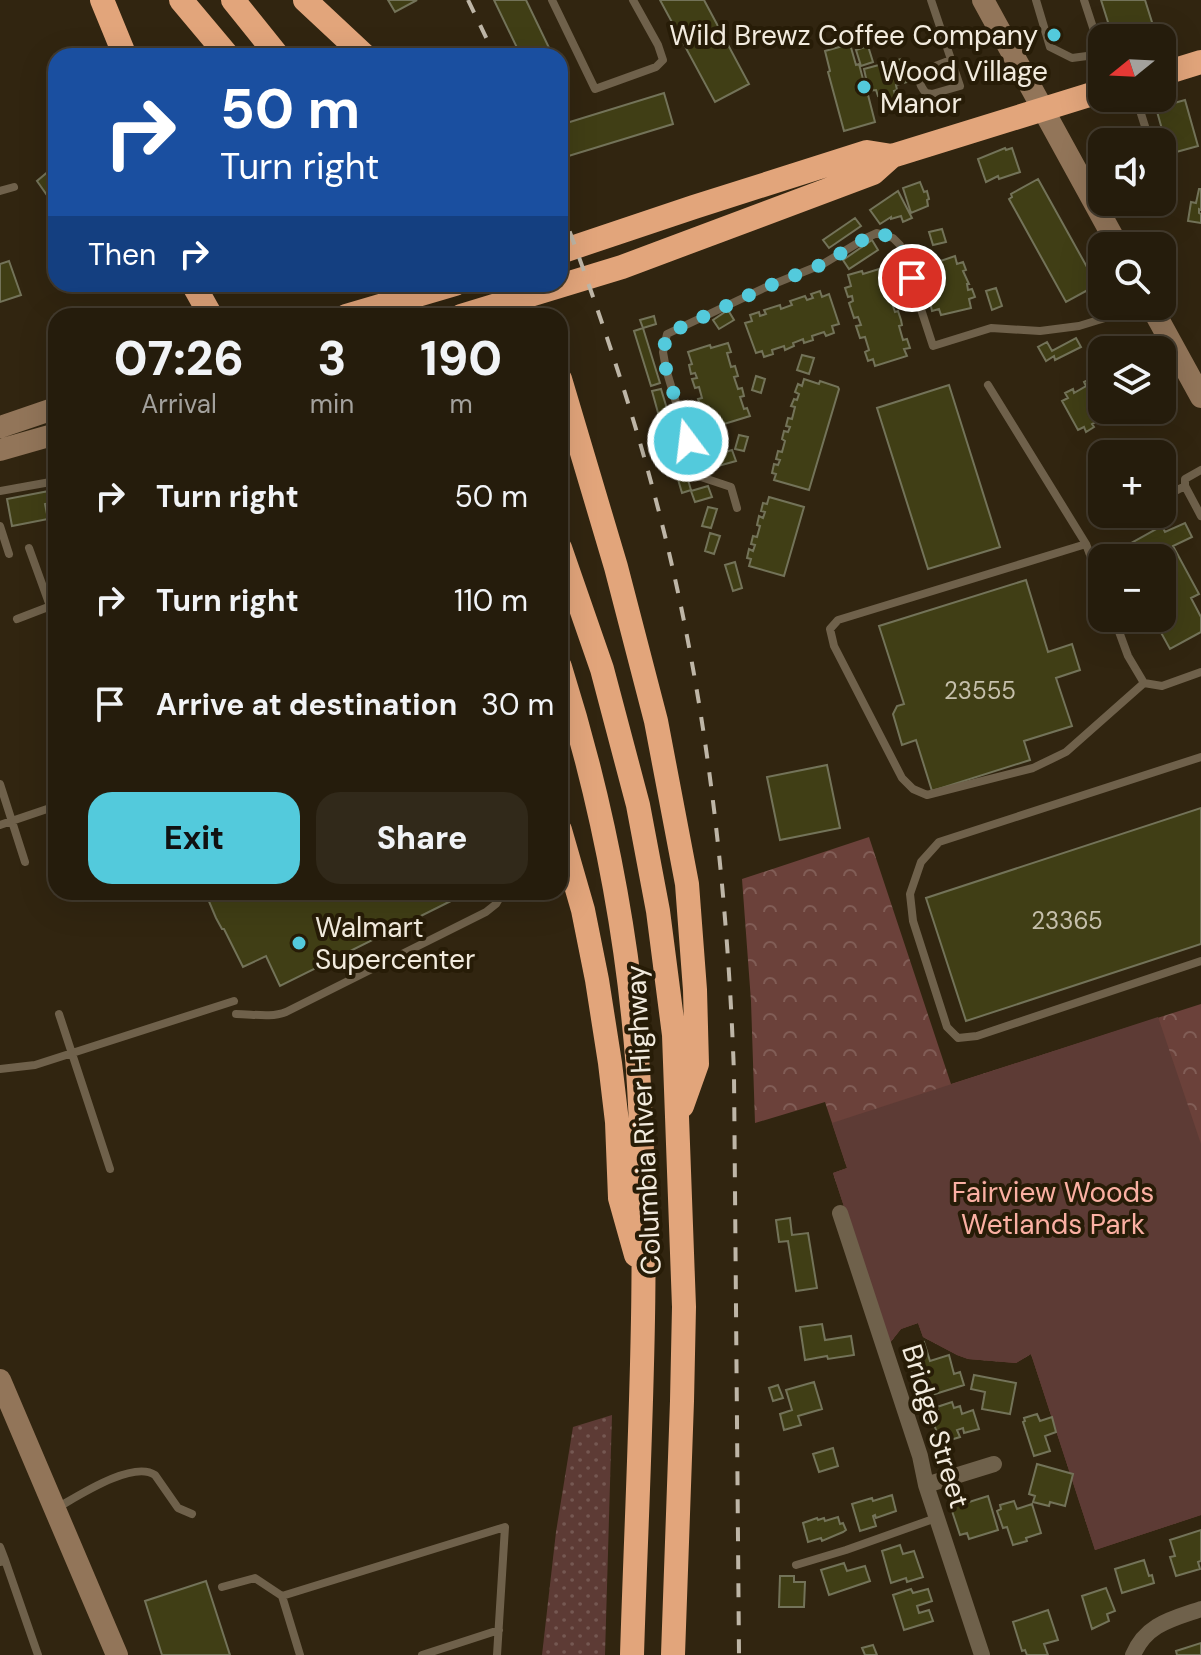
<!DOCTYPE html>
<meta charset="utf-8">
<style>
:root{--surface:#251c0c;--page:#31291a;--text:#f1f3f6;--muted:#a3a19d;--line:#423a2d;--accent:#53cadc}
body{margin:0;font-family:"DM Sans",sans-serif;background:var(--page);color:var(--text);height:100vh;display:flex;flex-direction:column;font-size:30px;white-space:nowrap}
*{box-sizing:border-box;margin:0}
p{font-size:26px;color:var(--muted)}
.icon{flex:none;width:44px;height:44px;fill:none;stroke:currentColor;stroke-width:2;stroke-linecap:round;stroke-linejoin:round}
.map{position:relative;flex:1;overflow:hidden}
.sheet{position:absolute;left:48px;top:308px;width:520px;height:592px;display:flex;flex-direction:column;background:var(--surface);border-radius:24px;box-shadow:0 8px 32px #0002,0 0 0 2px var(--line)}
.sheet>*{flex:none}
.banner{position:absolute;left:48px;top:48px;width:520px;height:244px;border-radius:24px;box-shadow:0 8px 32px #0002,0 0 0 2px var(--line);background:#1a4fa0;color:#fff;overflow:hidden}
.needle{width:52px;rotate:252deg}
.buttons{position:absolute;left:1088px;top:24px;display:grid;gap:16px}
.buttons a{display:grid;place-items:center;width:88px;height:88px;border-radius:16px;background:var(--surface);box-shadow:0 8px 32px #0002,0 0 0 2px var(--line);font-size:40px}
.pin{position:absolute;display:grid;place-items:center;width:68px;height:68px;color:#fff;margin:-34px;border:4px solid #fff;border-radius:50%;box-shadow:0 2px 8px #0007}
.me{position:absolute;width:88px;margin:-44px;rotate:345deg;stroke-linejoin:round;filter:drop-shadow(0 0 6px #0008)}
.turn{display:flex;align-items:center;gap:28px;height:168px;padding:0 40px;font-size:36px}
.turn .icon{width:104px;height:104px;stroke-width:2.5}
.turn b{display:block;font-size:56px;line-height:68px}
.then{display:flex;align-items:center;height:76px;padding:0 40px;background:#0003;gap:16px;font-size:30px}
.eta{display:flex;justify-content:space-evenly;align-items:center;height:136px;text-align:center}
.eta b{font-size:48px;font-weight:800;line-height:56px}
.cta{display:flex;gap:16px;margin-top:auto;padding:16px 40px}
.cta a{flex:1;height:92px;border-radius:24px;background:var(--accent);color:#111;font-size:32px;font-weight:800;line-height:92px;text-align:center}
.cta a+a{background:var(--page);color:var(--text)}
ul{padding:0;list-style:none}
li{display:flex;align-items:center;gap:24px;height:104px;padding:0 40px}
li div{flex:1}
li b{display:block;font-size:30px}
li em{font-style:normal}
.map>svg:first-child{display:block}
.grass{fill:url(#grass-dots)}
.forest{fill:url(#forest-crowns)}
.green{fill:#5d3b35}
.building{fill:#403e15;stroke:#737359;stroke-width:2}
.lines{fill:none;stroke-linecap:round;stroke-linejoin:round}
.lane{stroke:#6f614b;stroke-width:8}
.street{stroke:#6f614b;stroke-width:16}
.secondary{stroke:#927559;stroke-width:22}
.highway{stroke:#e2a57b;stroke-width:24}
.rail{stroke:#beb6a7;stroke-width:4;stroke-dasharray:14 14;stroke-linecap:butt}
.route{stroke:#53cadc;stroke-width:14;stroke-dasharray:0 25.2}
.poi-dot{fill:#53cadc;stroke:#271c07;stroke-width:3}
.labels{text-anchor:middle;stroke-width:8;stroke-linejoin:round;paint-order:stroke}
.number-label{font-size:24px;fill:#c6c0ac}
.poi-label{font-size:28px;fill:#f2ebde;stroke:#271c07;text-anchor:start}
.street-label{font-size:28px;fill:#f2ebde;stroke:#271c07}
.park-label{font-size:28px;fill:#fbb0a3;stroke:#271c07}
</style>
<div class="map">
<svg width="1201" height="1655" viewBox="0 0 1201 1655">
<defs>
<pattern id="grass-dots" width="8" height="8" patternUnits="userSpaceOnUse" patternTransform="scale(2)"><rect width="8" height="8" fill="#5d3b35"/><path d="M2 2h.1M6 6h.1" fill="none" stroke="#755852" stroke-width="1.8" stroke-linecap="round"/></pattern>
<pattern id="forest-crowns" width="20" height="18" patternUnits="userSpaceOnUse" patternTransform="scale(2)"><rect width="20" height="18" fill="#6b413a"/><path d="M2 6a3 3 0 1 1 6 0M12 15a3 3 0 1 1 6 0" fill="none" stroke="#815d56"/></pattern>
</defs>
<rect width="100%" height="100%" fill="#312510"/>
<path class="grass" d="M612,1415L605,1655H542L556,1532L573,1427Z"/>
<path class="forest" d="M869,837L951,1084L1201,1004V1515L1095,1550L1031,1354L1016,1363L968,1359L957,1355L923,1337L918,1323L901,1329L889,1344L833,1173L847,1168L825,1102L755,1123L751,1001L742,879Z"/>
<path class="green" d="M1158,1017L1201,1144V1515L1095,1550L1031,1354L1016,1363L968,1359L957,1355L923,1337L918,1323L901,1329L889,1344L833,1173L847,1168L832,1123Z"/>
<path class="building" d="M388,0H417L395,12Z
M494,0H526L553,56H521Z
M660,0H704L749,84L715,102Z
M1101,0H1145L1157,38H1113Z
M850,44L856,65L859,64L863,79L866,78L864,69L901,59L907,82L896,85L897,90L894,91L896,98L885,101L883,94L878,96L876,90L867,91L875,122L844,131L828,72L830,71L825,51Z
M868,46L873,62L861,66L856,50Z
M664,93L673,124L562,158L560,151V125Z
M1185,100L1198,146L1169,154L1156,108Z
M1101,137L1142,140L1141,142H1102V159H1100Z
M1005,148L1006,150L1012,148L1020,172L999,179L998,176L986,182L978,159Z
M56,165V208L37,181Z
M1038,179L1097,285L1066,302L1009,199L1012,197L1011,194Z
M920,182L924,192L927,191L929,199L927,200L928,206L911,213L903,188Z
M1199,189H1201V210L1199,209V213L1201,214V223L1188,221L1191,202L1196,203Z
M898,191L912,218L903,222L901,216L891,219V217L880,224L870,210Z
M855,218L861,226L829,248L823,240Z
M942,229L946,242L933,245L929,232Z
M872,240L878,250L849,269L843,260Z
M955,256L957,264L963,262L966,270L963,271L969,284H967L968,290L972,289L975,297L969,299L971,308L941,315L939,309L932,311L930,302L934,301L931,293L934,292L933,289L930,290L928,283L924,284L922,275L928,273L926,266Z
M9,261L21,295L0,302V264Z
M879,269L881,277L887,275L890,284L887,285L888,291L891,290L893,296L890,297H894L896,305L893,306L895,312L898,311L901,320L902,325L899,326L903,340L907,339L910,348L904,349L907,356L875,366L873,359L868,361L865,352L869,350L865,337L860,338L856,326L861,325L858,317L854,318L849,303L853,301L852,296L848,297L845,288L851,286L848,275L862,271L863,274Z
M996,288L1002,306L992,310L986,291Z
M820,291L822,297L829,294L839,324L832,326L834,333L826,336L824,332L812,336L813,340L804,343L803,339L793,343L794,346L785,350L784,346L772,350L773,354L764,357L762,351L756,353L745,323L752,321L750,315L759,312L760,316L766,314L764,310L780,305L781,309L792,305L790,301L805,296L807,300L813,298L811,294Z
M728,310L734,320L719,329L713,320Z
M654,316L656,324L643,328L640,320Z
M643,328L660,383L651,386L634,331Z
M1076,338L1081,347L1055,360L1054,356L1046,361L1038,347L1047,342L1052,351Z
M728,343L731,352L727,353L731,367L735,366L738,376L734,377L738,389L742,388L744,396L740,397L744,409L747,408L750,416L711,428L709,421L705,423L702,413L707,412L705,406L701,408L698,399L702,398L699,387L695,388L692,379L697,378L695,373L691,374L689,365L692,364L688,352L710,345L711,348Z
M802,355L814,358L809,374L797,370Z
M1098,375L1100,378L1102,377V410H1118L1092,424L1094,427L1086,432L1084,427L1078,430L1062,401L1068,398L1065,393L1073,389L1074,393L1086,386L1084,382Z
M756,376L765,379L761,393L752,390Z
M804,379L819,384L820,381L838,387L839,389L809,490L774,480L776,474L772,473L774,464L778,465L780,460L776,459L778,451L782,452L785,441L782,439L784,431L788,432L790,427L786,426L788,418L792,419L795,407L791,406L794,399L797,400L799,394L795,392L798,384L802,386Z
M949,385L1000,547L928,569L877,408Z
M661,389L675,435L665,438L652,391Z
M739,435L748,437L744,451L735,449Z
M706,437L711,454L699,457L695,440Z
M676,439L691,490L682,493L667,442Z
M732,450L736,461L718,466L715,455Z
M708,486L712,497L695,502L691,491Z
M54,490L56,502L45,504L48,519L12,526L7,499Z
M769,497L804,507L784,576L749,566L751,559L747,558L749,549L753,551L755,545L751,544L753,536L757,537L760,526L757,525L759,516L763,518L765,512L761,511L763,503L767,504Z
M708,507L717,509L711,528L702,526Z
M1185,523L1192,537L1173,546L1199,594L1191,598L1201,617V632L1170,649L1153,618H1162V558H1121L1117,551L1162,526L1165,532Z
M710,533L720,536L714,554L705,551Z
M735,562L742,588L733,591L725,565Z
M1026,580L1048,652L1072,644L1080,670L1056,678L1072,726L1024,741L1030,760L932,791L916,740L902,745L893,714L897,706L904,704L879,626Z
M827,765L840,828L780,840L767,777Z
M1201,808V944L966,1021L926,898Z
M205,892H469L280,986L266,956L243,967L224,929H222L216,918Z
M790,1218L792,1235L808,1233L817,1288L796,1291L788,1241L779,1242L776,1220Z
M822,1324L825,1340L851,1336L854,1355L828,1359L827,1356L805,1360L800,1327Z
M924,1342L930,1361L949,1355L954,1374L960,1372L964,1385L932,1395L927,1378L915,1382L904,1348Z
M974,1375L1016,1383L1010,1414L982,1409L985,1392L971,1389Z
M814,1382L822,1409L798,1416L801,1425L784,1430L780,1414L792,1410L786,1390Z
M778,1385L783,1398L773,1401L769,1388Z
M952,1402L954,1408L960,1406L962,1414L973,1410L979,1429L964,1433L963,1428L957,1430L960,1437L947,1441L945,1433L938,1436L931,1415L939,1413L937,1407Z
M1037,1414L1040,1421L1052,1417L1056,1432L1045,1436L1050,1451L1034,1456L1023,1422L1025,1421L1024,1418Z
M833,1448L838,1466L819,1472L813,1454Z
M1037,1464L1073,1474L1065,1506L1050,1502L1049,1506L1033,1502L1035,1496L1029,1494Z
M892,1495L896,1511L876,1518L875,1515L873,1516L876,1526L860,1531L852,1504L872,1498L873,1501Z
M988,1496L998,1530L969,1539L967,1533L960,1535L950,1505L965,1500L966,1503Z
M1014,1501L1017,1509L1032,1504L1041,1533L1026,1538L1027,1541L1013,1545L1007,1527L1003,1528L997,1511L1001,1509L1000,1505Z
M838,1517L840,1524L843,1523L846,1530L843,1532L822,1541L821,1538L808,1542L803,1523L817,1518L818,1520L824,1518L825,1521Z
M1201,1530V1561L1198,1562L1200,1569L1176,1576L1170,1557L1175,1556L1170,1540Z
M900,1545L903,1554L914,1551L923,1577L907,1582L906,1578L891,1583L882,1551Z
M1144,1560L1149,1576L1152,1575L1154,1583L1122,1593L1115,1569Z
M844,1563L847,1571L865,1566L870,1581L829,1595L821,1570Z
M780,1576H794V1582H805L804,1607H779Z
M206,1581L230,1655H162L145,1601Z
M1106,1588L1115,1611L1107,1614L1109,1621L1092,1629L1082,1596Z
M911,1589L913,1593L928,1589L932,1601L917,1606L919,1613L929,1610L933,1621L904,1630L893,1595Z
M1048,1610L1058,1640L1044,1644L1048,1655H1027L1025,1650L1022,1651L1013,1622Z
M1201,1643V1655H1177L1176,1651Z
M873,1645L877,1655H865L862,1648Z"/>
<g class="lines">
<path class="lane" d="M552,0L595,89L656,67L663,60L658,45L633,0
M931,0L960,86L932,94L926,93C907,72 936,66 951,60
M1036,0L1050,47L1072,58L1102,54
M1084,0L1102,55
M1136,98L1150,142
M0,191L14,187
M988,385L1086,544L1102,587
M1201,470L1185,479V486L1201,516
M0,491L56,481
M1162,498L1185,486
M737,508L731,487L701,477L691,453L666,369L663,352L667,334L764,288L823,264L866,238L877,233L893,238L900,245L933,346L991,328L1040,331L1079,326L1105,318L1129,306
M1112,525L1133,514
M0,526L9,554
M1086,544L838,620L830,629L834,646L902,778L913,789L927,795L1033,768L1066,752L1144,683
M29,548L50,606
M1114,618L1128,656L1144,683L1162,686L1201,672
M17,619L56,604
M1201,757L939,842L921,862L910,894L913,921L947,1027L958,1038L977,1036L1201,961
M0,784L25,862
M0,825L56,806
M59,1014L110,1169
M236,1014C253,1014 271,1018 286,1012L486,912L496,904L503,892
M0,1069L35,1065L234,1001
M57,1508C78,1496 133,1460 155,1475L178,1508L192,1514
M0,1547L5,1560
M0,1562L5,1560L38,1655
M796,1565L846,1550L936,1518
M222,1587L255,1578L282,1596
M300,1655L282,1596L505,1527L497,1655
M422,1655L499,1630"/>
<path class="street" d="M840,1213L920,1456L926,1485L982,1655
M926,1485L994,1464
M1133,1655C1146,1624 1172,1619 1201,1609"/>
<path class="secondary" d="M983,0L1118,246
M1151,306L1201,397
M0,427L56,408
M0,450L56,434
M0,1380L117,1655"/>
<path class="highway" d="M102,0L125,56
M181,0L228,56
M233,0L278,56
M305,0L365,56
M1162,74L1201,62
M560,252L694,207L867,152L892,156L1102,91
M193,284L211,316
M346,316L455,284
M461,316L622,267L873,173L892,156
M560,379L616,567L656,721L687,884L695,990L697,1064L682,1106
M560,548L602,669L638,805L658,911L674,1035L684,1307L682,1401L673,1655
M560,667C601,797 628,933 638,1070C651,1265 638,1460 632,1655
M560,830L583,910L597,980L610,1063L617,1122L620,1198L636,1255"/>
<path class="rail" d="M468,0L495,56
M560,205C595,300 628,395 654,493C705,683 727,879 734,1074L739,1655"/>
</g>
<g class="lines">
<path class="route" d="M688,441L666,369L663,352L667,334L764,288L823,264L866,238L877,233C902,237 905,257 912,278"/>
</g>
<g class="poi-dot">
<circle cx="1054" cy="35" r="8"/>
<circle cx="864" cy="87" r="8"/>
<circle cx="299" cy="943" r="8"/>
</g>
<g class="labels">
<g class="number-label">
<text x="980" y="699">23555</text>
<text x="1067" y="929">23365</text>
</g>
<g class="poi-label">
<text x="1038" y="45" text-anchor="end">Wild Brewz Coffee Company</text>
<text x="880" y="81">Wood Village<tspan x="880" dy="32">Manor</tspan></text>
<text x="315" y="937">Walmart<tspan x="315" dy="32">Supercenter</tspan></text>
</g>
<g class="street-label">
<text transform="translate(643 1120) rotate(-93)" y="10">Columbia River Highway</text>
<text transform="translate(936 1426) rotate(73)" y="10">Bridge Street</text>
</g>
<g class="park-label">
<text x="1053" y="1202">Fairview Woods<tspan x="1053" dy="32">Wetlands Park</tspan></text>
</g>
</g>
</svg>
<div class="buttons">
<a><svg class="needle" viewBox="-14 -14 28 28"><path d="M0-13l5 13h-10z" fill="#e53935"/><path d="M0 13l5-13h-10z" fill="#a3a19d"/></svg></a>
<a><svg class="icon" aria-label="sound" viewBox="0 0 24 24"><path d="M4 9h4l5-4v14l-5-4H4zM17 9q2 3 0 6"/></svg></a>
<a><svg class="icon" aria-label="search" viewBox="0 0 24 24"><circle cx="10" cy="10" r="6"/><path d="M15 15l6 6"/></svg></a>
<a><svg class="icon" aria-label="layers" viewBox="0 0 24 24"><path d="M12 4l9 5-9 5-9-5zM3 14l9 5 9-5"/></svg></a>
<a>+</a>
<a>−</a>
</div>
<div class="pin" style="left:912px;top:278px;background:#d93025"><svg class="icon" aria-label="arrive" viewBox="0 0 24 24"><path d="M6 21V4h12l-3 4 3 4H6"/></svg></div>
<svg class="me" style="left:688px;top:441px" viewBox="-20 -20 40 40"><circle r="17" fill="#53cadc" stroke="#fff" stroke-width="3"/><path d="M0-11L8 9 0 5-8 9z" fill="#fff"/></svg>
<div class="banner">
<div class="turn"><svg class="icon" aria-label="right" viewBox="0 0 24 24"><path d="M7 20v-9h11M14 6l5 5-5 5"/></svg><div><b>50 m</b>Turn right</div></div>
<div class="then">Then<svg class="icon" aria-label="right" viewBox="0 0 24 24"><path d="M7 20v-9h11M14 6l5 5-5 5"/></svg></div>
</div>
<section class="sheet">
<div class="eta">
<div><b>07:26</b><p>Arrival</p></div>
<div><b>3</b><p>min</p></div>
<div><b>190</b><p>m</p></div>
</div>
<ul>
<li><svg class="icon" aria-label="right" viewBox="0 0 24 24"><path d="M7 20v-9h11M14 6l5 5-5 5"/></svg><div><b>Turn right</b></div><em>50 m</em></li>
<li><svg class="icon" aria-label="right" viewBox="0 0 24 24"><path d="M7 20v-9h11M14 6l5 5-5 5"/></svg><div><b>Turn right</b></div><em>110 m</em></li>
<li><svg class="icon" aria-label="arrive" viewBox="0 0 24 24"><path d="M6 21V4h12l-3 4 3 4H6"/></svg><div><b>Arrive at destination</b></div><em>30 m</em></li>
</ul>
<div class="cta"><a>Exit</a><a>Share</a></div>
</section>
</div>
